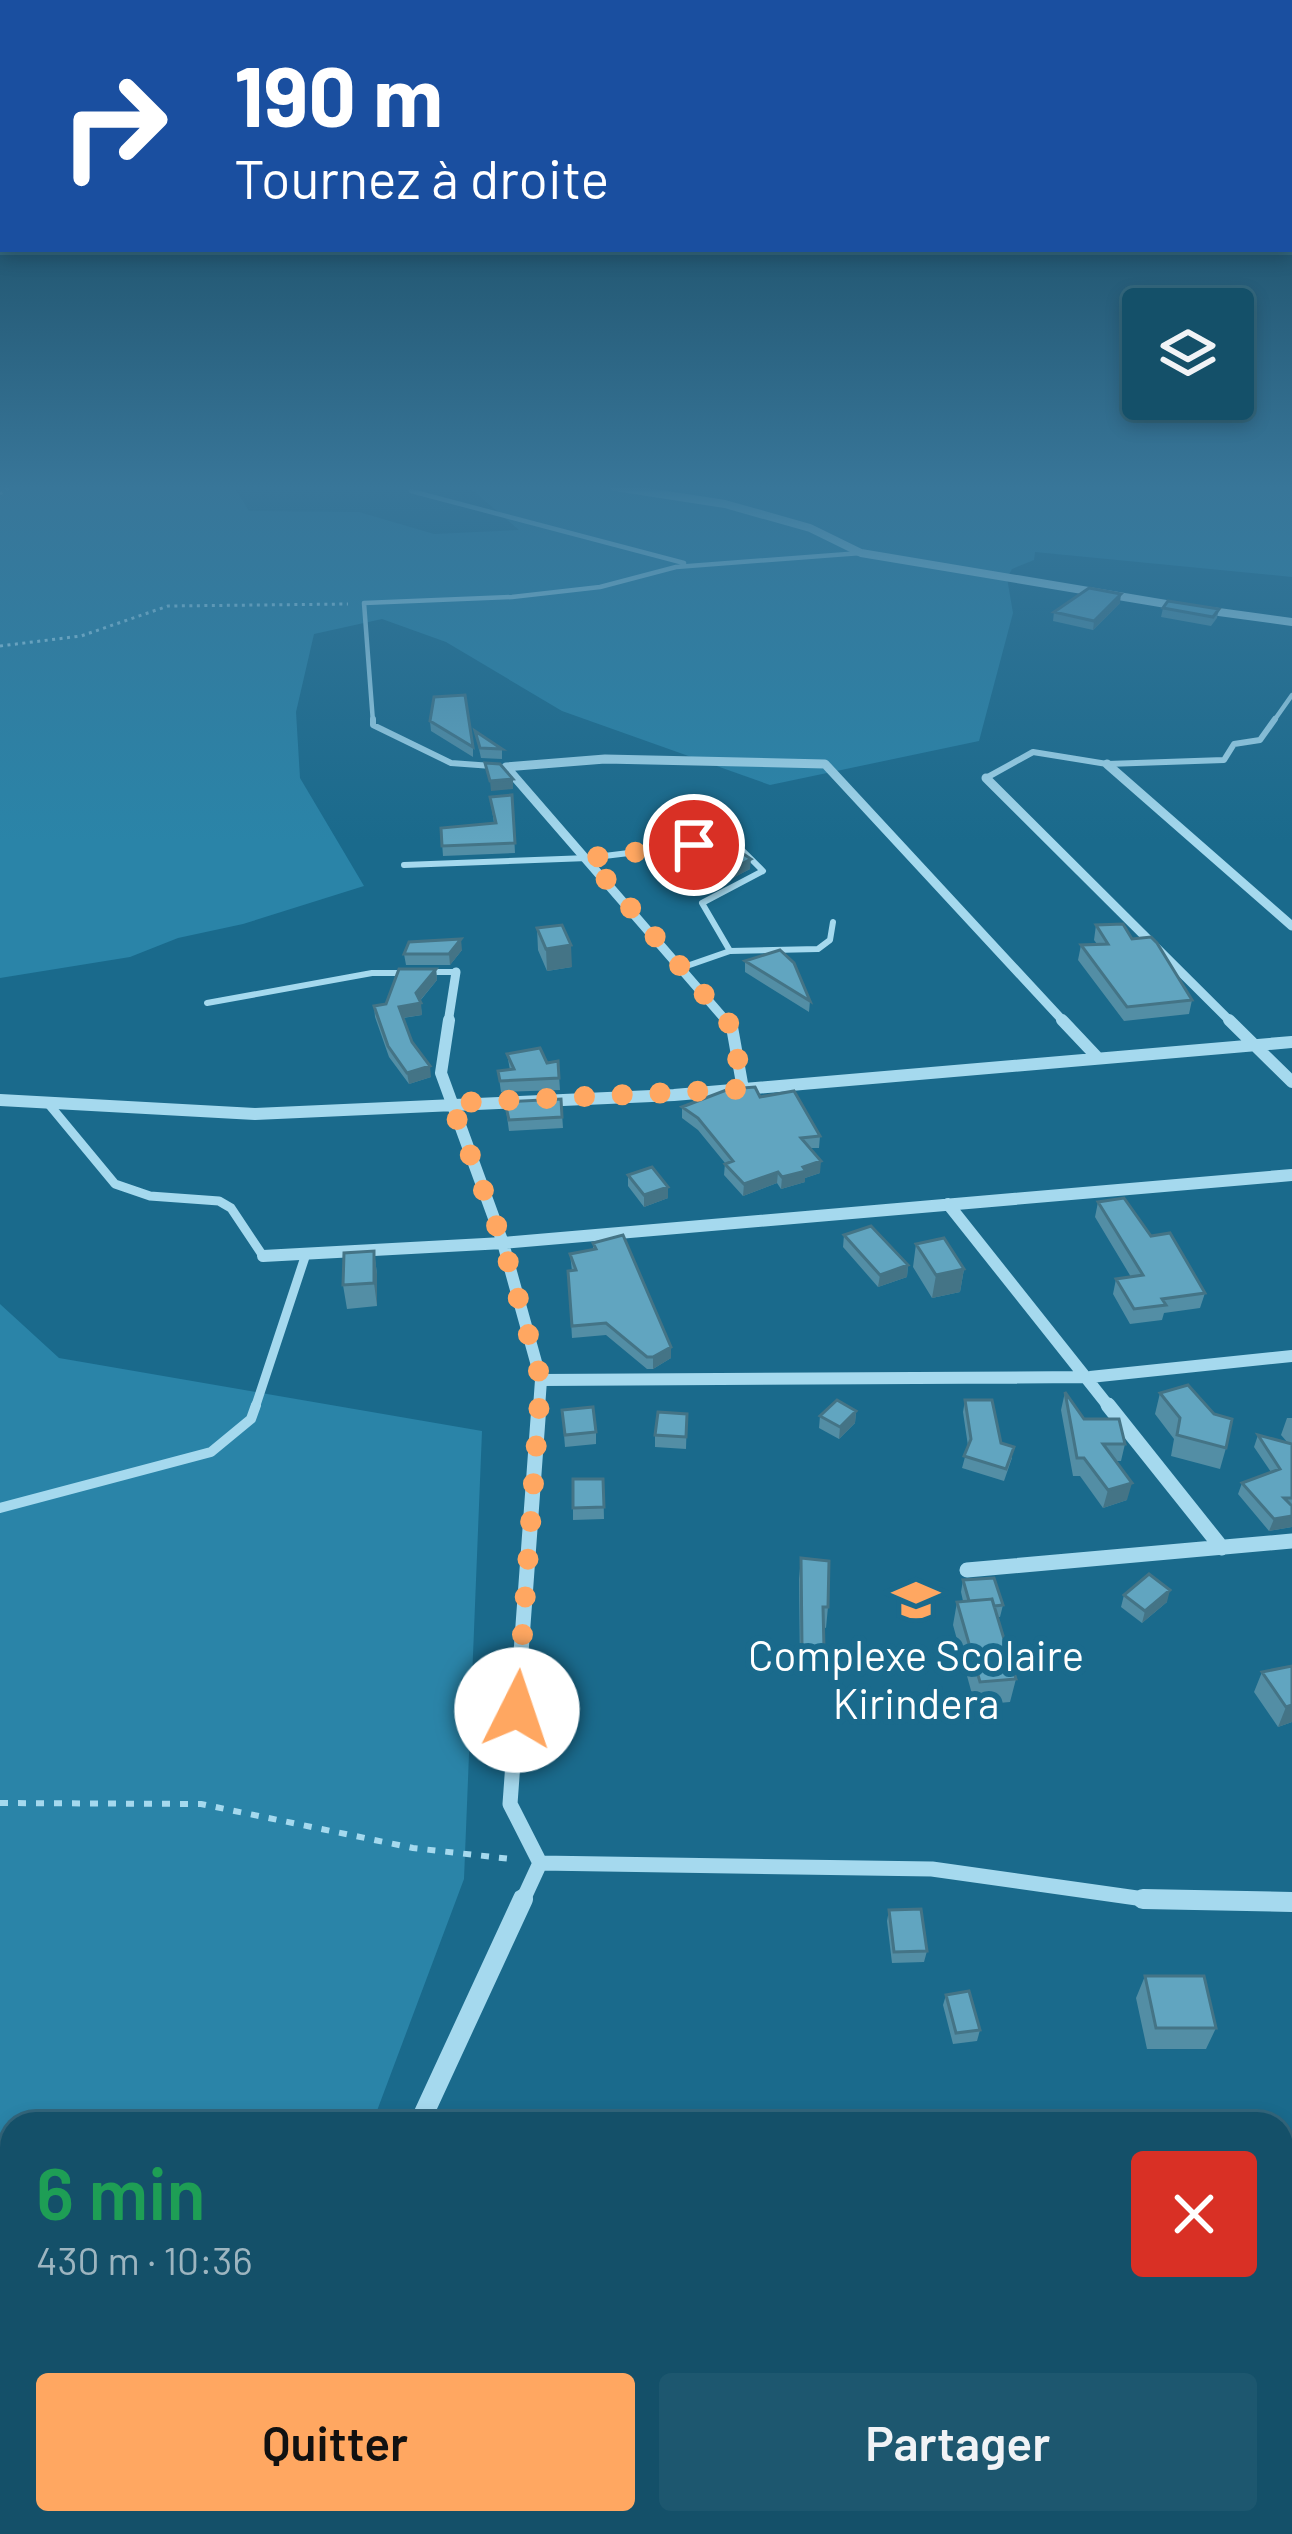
<!DOCTYPE html>
<html lang="fr">
<meta charset="utf-8">
<style>
:root{--surface:#145069;--page:#1d576f;--text:#f1f3f6;--muted:#9db5c0;--line:#33677d;--accent:#ffa761}
body{margin:0;font-family:Barlow,sans-serif;background:var(--page);color:var(--text);height:100vh;display:flex;flex-direction:column;font-size:45px;white-space:nowrap}
*{box-sizing:border-box;margin:0}
p{font-size:39px;color:var(--muted)}
.icon{flex:none;width:66px;height:66px;fill:none;stroke:currentColor;stroke-width:2;stroke-linecap:round;stroke-linejoin:round}
.map{position:relative;flex:1;overflow:hidden}
.details{position:absolute;left:0px;top:2112px;width:1293px;height:423px;display:flex;flex-direction:column;background:var(--surface);border-radius:36px 36px 0 0;box-shadow:0 6px 18px #0003,0 0 0 3px var(--line)}
.details>*{flex:none}
.banner{position:absolute;left:0px;top:0px;width:1293px;height:252px;box-shadow:0 6px 18px #0003,0 0 0 3px var(--line);background:#1a4fa0;color:#fff;overflow:hidden}
.tools{position:absolute;left:1122px;top:288px;display:grid;gap:24px}
.tools a{display:grid;place-items:center;width:132px;height:132px;border-radius:12px;background:var(--surface);box-shadow:0 6px 18px #0003,0 0 0 3px var(--line);font-size:60px}
.pin{position:absolute;display:grid;place-items:center;width:102px;height:102px;color:#fff;margin:-51px;border:6px solid #fff;border-radius:50%;box-shadow:0 3px 12px #0007}
.me{position:absolute;width:132px;margin:-66px;rotate:4deg;stroke-linejoin:round;filter:drop-shadow(0 0 9px #0008)}
.turn{display:flex;align-items:center;gap:42px;height:252px;padding:0 36px;font-size:54px}
.turn .icon{width:156px;height:156px;stroke-width:2.5}
.turn b{display:block;font-size:84px;line-height:102px}
.round{display:grid;place-items:center;flex:none;width:126px;height:126px;border-radius:12px;background:var(--page)}
.summary{display:flex;align-items:center;justify-content:space-between;height:204px;padding:0 36px}
h1{font-size:72px;font-weight:600;line-height:90px;color:#1e9e55}
.action{display:flex;gap:24px;margin-top:auto;padding:24px 36px}
.action a{flex:1;height:138px;border-radius:12px;background:var(--accent);color:#111;font-size:48px;font-weight:600;line-height:138px;text-align:center}
.action a+a{background:var(--page);color:var(--text)}
.map>svg:first-child{display:block}
.green{fill:#2a84a8}
.lines{fill:none;stroke-linecap:round;stroke-linejoin:round}
.path-far1{stroke:#a5d9ee;stroke-width:3;stroke-dasharray:3 4.5;stroke-linecap:butt}
.path{stroke:#a5d9ee;stroke-width:6;stroke-dasharray:8 10;stroke-linecap:butt}
.lane-far4{stroke:#a5d9ee;stroke-width:4.5}
.lane-far3{stroke:#a5d9ee;stroke-width:6}
.lane-far2{stroke:#a5d9ee;stroke-width:9}
.lane-far1{stroke:#a5d9ee;stroke-width:10}
.lane{stroke:#a5d9ee;stroke-width:14}
.street-far4{stroke:#a5d9ee;stroke-width:8}
.street-far3{stroke:#a5d9ee;stroke-width:9}
.street-far2{stroke:#a5d9ee;stroke-width:12}
.street-far1{stroke:#a5d9ee;stroke-width:15}
.street{stroke:#a5d9ee;stroke-width:20}
.wall{fill:#538ea5}
.shaded-wall{fill:#447486}
.building{fill:#61a5c0;stroke:#447486;stroke-width:3}
.route{stroke:#ffa761;stroke-width:21;stroke-dasharray:0 37.8}
.labels{text-anchor:middle;stroke-width:12;stroke-linejoin:round;paint-order:stroke}
.near-poi-label{font-size:42px;fill:#fff;stroke:#1a6a8c}
</style>
<div class="map">
<svg width="1292" height="2534" viewBox="0 0 1292 2534">
<rect width="100%" height="100%" fill="#1a6a8c"/>
<path class="green" d="M0,487H234L249,511L359,512L434,534L519,530L469,487H1292V577L1035,552L1034,560L1012,569L1007,578L1013,613L979,741L770,785L562,711L446,642L382,619L314,634L296,712L300,778L364,886L243,924L178,938L130,957L0,978Z
M0,1304L59,1358L482,1431L464,1879L372,2124H12V2378L0,2392Z"/>
<g class="lines">
<path class="path-far1" d="M0,494L10,487
M0,646L81,636L168,606L348,604"/>
<path class="path" d="M0,1803L201,1804L413,1848L511,1859"/>
<path class="lane-far4" d="M411,491L684,563
M373,722L364,603L512,597L600,587L676,567L861,553
M1273,722L1292,695"/>
<path class="lane-far3" d="M373,719V725L451,763L492,766
M986,778L1033,752L1107,764L1224,760L1234,744L1260,740L1275,719
M404,865L588,858L694,845L739,847L763,871L702,903L730,951L681,968
M730,951L818,949L830,940L833,922
M426,972H456
M207,1003L372,973H409"/>
<path class="lane-far2" d="M47,1102L115,1184L150,1196L219,1201L231,1208L263,1256
M255,1408L306,1254"/>
<path class="lane-far1" d="M0,1508L211,1452L251,1419L256,1405"/>
<path class="lane" d="M882,2534L890,2523"/>
<path class="street-far4" d="M615,487L725,504L810,528L861,553L1178,606
M1204,610L1292,622"/>
<path class="street-far3" d="M1107,764L1292,926
M506,767L605,759L825,764L1065,1023
M506,767L728,1023
M986,778L1232,1023
M448,1023L456,972"/>
<path class="street-far2" d="M449,1020L441,1073L503,1243L541,1380L539,1408
M726,1020L732,1027L743,1089
M1062,1020L1097,1057
M1229,1020L1292,1082
M0,1100L255,1114L674,1095L1292,1042
M948,1204L1110,1408
M263,1256L503,1243L1292,1175
M541,1380L1090,1377L1292,1356"/>
<path class="street-far1" d="M539,1405L510,1804L540,1863
M1108,1405L1222,1548
M967,1570L1292,1541
M540,1863L932,1869L1144,1899L1283,1902
M522,1902L540,1863"/>
<path class="street" d="M1143,1899L1292,1902
M419,2124L523,1899
M1097,2523L1292,2529
M179,2534L186,2523
M977,2534L1029,2523"/>
</g>
<path class="wall" d="M1120,603L1093,630L1053,621L1054,612Z
M1163,608L1219,609L1217,618L1211,626L1161,617Z
M430,721L473,747V757L431,731Z
M475,731L502,749V759L481,758Z
M512,795L515,853L443,856L441,828L494,823L490,797Z
M701,862L750,869L721,884L701,872Z
M1096,925L1132,939L1192,1000L1189,1014L1124,1021L1078,960L1081,945L1097,944L1094,940Z
M537,928L572,967L547,971L538,950Z
M462,950L450,965H406L404,954Z
M745,961L810,1001L809,1012L745,972Z
M436,969L437,980L420,1001L422,1015L403,1018L412,1042L431,1077L409,1084L389,1057L375,1017L374,1006L386,1004Z
M507,1054L547,1063L558,1061L560,1090L501,1092L498,1071L510,1070Z
M760,1097L820,1136L819,1148H810L820,1173L805,1178V1182L781,1189L777,1183L743,1196L724,1175L725,1163L698,1130L682,1118V1107Z
M561,1099L563,1128L509,1131L505,1102Z
M628,1175L668,1187V1198L644,1207L628,1186Z
M1098,1202L1151,1236L1205,1293L1200,1308L1164,1313L1162,1320L1130,1324L1113,1294L1116,1279L1131,1277L1095,1217Z
M844,1235L908,1265L907,1277L878,1287L843,1247Z
M593,1243L671,1347V1358L653,1369H647L606,1335L572,1338L568,1271H572L570,1254L593,1250Z
M916,1244L964,1269L960,1292L932,1298L913,1267Z
M374,1251L377,1274V1306L347,1309L343,1285Z
M1065,1392L1084,1419L1125,1444L1121,1461H1116L1127,1500L1103,1508L1080,1476H1073L1061,1410Z
M1160,1393L1226,1448L1220,1469L1171,1456L1174,1439L1155,1414Z
M965,1400L1001,1443L1012,1458L1004,1481L962,1468L968,1446L963,1412Z
M562,1410L596,1432V1444L565,1447Z
M856,1411L855,1423L839,1439L819,1428L820,1416Z
M687,1414L686,1449L655,1447V1435Z
M1287,1418H1292V1527L1269,1531L1238,1494L1242,1483L1271,1472L1254,1447L1258,1435L1288,1443L1281,1435Z
M573,1479H603L604,1519L573,1520Z
M801,1558L828,1607L826,1628L823,1627L824,1648L822,1668H800L799,1579Z
M963,1580L1003,1605L1000,1617H998L1016,1679L1010,1702L975,1705L953,1625L957,1602L963,1601L961,1592Z
M1124,1595L1167,1602L1142,1623L1121,1607Z
M1292,1666V1722L1278,1727L1254,1692L1262,1672Z
M889,1910L927,1951L924,1962L892,1963L887,1921Z
M1145,1976L1216,2028L1206,2049H1147L1136,1998Z
M946,1995L980,2030L977,2041L953,2044L943,2005Z
M1292,2227V2277L1289,2278L1281,2253V2229Z
M356,2523H436L435,2534L359,2532Z"/>
<path class="shaded-wall" d="M1121,594L1120,603L1093,630L1094,621Z
M513,779V789L491,791L490,781Z
M751,859L750,869L721,884L722,874Z
M461,939L462,950L450,965L449,954Z
M571,945L572,967L547,971L546,949Z
M436,969L437,980L417,1004L416,993Z
M421,1003L422,1015L401,1018L399,1007Z
M430,1066L431,1077L409,1084L407,1073Z
M821,1161L820,1173L805,1178V1182L781,1189L782,1177L803,1167Z
M778,1172L777,1183L743,1196L744,1184Z
M668,1187V1198L644,1207V1195Z
M374,1251L377,1274V1306L374,1283Z
M908,1265L907,1277L878,1287L880,1275Z
M964,1269L960,1292L932,1298L936,1275Z
M671,1347V1358L653,1369V1357Z
M856,1411L855,1423L839,1439L840,1427Z
M1132,1483L1127,1500L1103,1508L1108,1490Z
M1292,1516V1527L1269,1531L1274,1519Z
M1170,1590L1167,1602L1142,1623L1145,1611Z
M1292,1705V1722L1278,1727L1286,1707Z"/>
<path class="building" d="M1089,588L1121,594L1094,621L1054,612Z
M1168,601L1219,609L1213,617L1163,608Z
M465,695L473,747L430,721L434,697Z
M475,731L502,749L480,748Z
M485,763L500,764L513,779L490,781Z
M512,795L515,843L442,846L441,828L496,823L490,797Z
M733,847L751,859L722,874L701,862Z
M1123,924L1132,939L1151,937L1157,943L1192,1000L1127,1007L1081,945L1108,944L1096,925Z
M562,925L571,945L546,949L537,928Z
M461,939L449,954H404L409,942Z
M780,950L794,963L810,1001L745,961Z
M399,969H436L416,993L421,1003L399,1007L412,1042L430,1066L407,1073L388,1046L374,1006L386,1004Z
M540,1048L547,1063L558,1061L559,1078L500,1081L498,1071L514,1069L507,1054Z
M755,1087L760,1097L794,1091L820,1136L801,1138L821,1161L803,1167L806,1171L782,1177L778,1172L744,1184L725,1164L733,1161L698,1118L682,1107L729,1089Z
M561,1099L562,1117L509,1120L505,1102Z
M652,1167L668,1187L644,1195L628,1175Z
M1124,1198L1151,1236L1170,1233L1205,1293L1162,1299L1166,1305L1134,1309L1116,1279L1143,1275L1098,1202Z
M871,1226L908,1265L880,1275L844,1235Z
M623,1235L671,1347L653,1357H647L606,1323L572,1326L568,1271L576,1270L570,1254L596,1249L593,1243Z
M944,1238L964,1269L936,1275L916,1244Z
M374,1251V1283L343,1285L344,1253Z
M1188,1385L1214,1414L1232,1419L1226,1448L1177,1435L1180,1418L1160,1393Z
M1065,1392L1084,1419H1119L1125,1444H1103L1132,1483L1108,1490L1084,1458H1077Z
M837,1400L856,1411L840,1427L820,1416Z
M965,1400H992L1001,1443L1014,1447L1006,1469L964,1456L971,1439Z
M593,1407L596,1432L565,1435L562,1410Z
M658,1412L687,1414L686,1437L655,1435Z
M1258,1435L1292,1444V1498H1284L1292,1506V1516L1274,1519L1242,1483L1280,1469Z
M573,1479H603L604,1507L573,1508Z
M801,1558L829,1561L828,1607H823L824,1648L802,1647Z
M1149,1574L1170,1590L1145,1611L1124,1595Z
M994,1578L1003,1605L994,1606L992,1599L969,1601L963,1580Z
M992,1599L1016,1679L980,1682L957,1602Z
M1292,1666V1705L1286,1707L1262,1672Z
M921,1909L927,1951L894,1952L889,1910Z
M1145,1976H1204L1216,2028H1156Z
M969,1991L980,2030L956,2033L946,1995Z
M1292,2227V2259L1282,2228Z
M744,2523H776L777,2534H746Z"/>
<linearGradient id="sky" x2="0" y2="1"><stop stop-color="#0e3a4d"/><stop offset="0.58" stop-color="#387699"/><stop offset="1" stop-color="#387699" stop-opacity="0"/></linearGradient>
<rect width="1292" height="841" fill="url(#sky)"/>
<g class="lines">
<path class="route" d="M517,1710L541,1380L503,1243L451,1103L743,1089L732,1027L588,858L694,845"/>
</g>
<defs>
<symbol id="school-bare" viewBox="-9 -9 18 18"><path d="M0-5L7-2L0 1L-7-2ZM-4 1L0 2.5L4 1V4Q0 6-4 4Z" fill="#ffa761" stroke="#1a6a8c" stroke-width="2.5" paint-order="stroke"/></symbol>
</defs>
<g fill-rule="evenodd">
<use href="#school-bare" x="883" y="1567" width="66" height="66"/>
</g>
<g class="labels">
<g class="near-poi-label">
<text x="916" y="1671">Complexe Scolaire<tspan x="916" dy="48">Kirindera</tspan></text>
</g>
</g>
</svg>
<div class="tools">
<a><svg class="icon" aria-label="layers" viewBox="0 0 24 24"><path d="M12 4l9 5-9 5-9-5zM3 14l9 5 9-5"/></svg></a>
</div>
<div class="pin" style="left:694px;top:845px;background:#d93025"><svg class="icon" aria-label="arrive" viewBox="0 0 24 24"><path d="M6 21V4h12l-3 4 3 4H6"/></svg></div>
<svg class="me" style="left:517px;top:1710px" viewBox="-20 -20 40 40"><circle r="19" fill="#fff"/><path d="M0-13L10 11 0 6-10 11z" fill="#ffa761"/></svg>
<div class="banner">
<div class="turn"><svg class="icon" aria-label="right" viewBox="0 0 24 24"><path d="M7 20v-9h11M14 6l5 5-5 5"/></svg><div><b>190 m</b>Tournez à droite</div></div>
</div>
<section class="details">
<div class="summary"><div><h1>6 min</h1><p>430 m · 10:36</p></div><a class="round" style="background:#d93025;color:#fff"><svg class="icon" aria-label="close" viewBox="0 0 24 24"><path d="M6 6l12 12M18 6L6 18"/></svg></a></div>
<div class="action"><a>Quitter</a><a>Partager</a></div>
</section>
</div>
